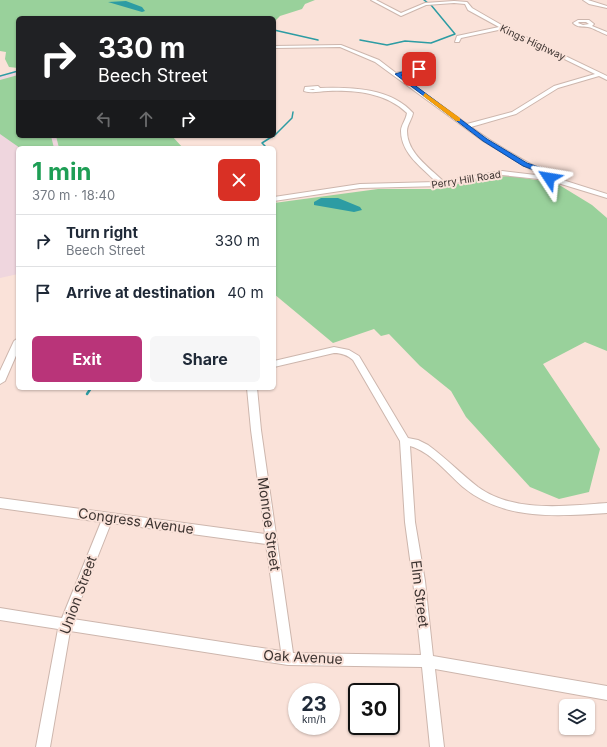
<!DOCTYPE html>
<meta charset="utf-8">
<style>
:root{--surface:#fff;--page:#f6f6f7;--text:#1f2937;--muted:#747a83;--line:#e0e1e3;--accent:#b93479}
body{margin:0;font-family:Inter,sans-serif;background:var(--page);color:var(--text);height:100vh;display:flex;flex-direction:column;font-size:15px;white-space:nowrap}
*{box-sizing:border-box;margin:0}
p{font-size:13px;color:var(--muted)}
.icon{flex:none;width:22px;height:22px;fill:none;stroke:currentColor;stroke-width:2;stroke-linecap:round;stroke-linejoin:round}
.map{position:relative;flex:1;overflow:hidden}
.drawer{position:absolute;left:16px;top:146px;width:260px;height:244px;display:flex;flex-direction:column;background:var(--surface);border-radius:6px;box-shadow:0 1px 3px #0004}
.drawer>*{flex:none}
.top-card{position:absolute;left:16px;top:16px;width:260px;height:122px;border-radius:6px;box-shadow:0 1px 3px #0004;background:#202124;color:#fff;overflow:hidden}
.fabs{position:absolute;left:559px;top:699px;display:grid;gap:8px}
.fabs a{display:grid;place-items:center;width:36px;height:36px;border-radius:6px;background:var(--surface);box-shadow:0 1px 3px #0004;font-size:20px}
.speed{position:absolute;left:288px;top:683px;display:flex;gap:8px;font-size:20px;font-weight:700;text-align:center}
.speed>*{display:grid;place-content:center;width:52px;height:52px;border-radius:50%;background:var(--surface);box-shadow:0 1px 3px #0004;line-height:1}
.speed small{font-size:10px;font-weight:400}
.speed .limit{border:2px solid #111;border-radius:6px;background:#fff;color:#111}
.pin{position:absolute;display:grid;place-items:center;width:34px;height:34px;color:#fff;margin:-17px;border-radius:8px;box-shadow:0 2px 6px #0006}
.me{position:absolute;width:44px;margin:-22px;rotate:303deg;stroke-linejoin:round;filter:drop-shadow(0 0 3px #0008)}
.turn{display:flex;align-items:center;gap:14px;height:84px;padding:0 16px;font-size:18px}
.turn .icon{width:52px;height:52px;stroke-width:2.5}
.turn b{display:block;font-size:28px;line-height:34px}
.lanes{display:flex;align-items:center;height:38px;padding:0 16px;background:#0003;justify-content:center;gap:20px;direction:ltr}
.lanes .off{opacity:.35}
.round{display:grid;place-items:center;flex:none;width:42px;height:42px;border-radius:6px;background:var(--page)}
.overview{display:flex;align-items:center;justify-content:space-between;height:68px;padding:0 16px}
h1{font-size:24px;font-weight:700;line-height:30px;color:#1e9e55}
.button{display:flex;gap:8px;margin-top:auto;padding:8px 16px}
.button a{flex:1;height:46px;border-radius:6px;background:var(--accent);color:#fff;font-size:16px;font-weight:700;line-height:46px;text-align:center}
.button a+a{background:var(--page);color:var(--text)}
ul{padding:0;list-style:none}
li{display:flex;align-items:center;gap:12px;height:52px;padding:0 16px;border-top:1px solid var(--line)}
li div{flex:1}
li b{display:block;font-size:15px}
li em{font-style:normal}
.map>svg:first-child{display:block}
.education{fill:#efd6de}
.green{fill:#99d19b}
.water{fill:#2d9ca3}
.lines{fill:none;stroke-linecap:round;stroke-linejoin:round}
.stream-far1{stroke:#2d9ca3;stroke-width:1.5}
.stream{stroke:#2d9ca3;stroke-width:2.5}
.minor-casing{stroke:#cdb6ad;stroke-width:2}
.minor{fill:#fff;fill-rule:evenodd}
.route{fill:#1a73e8;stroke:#114b97}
.slow{fill:#f59e0b}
.labels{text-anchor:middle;stroke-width:4;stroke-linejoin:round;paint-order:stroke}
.far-street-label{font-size:10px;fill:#3c3330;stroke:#fae2d9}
.near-street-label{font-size:14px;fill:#3c3330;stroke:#fae2d9}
</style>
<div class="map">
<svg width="607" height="747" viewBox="0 0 607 747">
<rect width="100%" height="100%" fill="#fae2d9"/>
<path class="education" d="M18,72V136H56L59,148H18V274L0,278V76Z"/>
<path class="green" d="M0,0H315L305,4L302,9L280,16L274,22V18H18V68L9,67L5,59L6,52L0,51Z
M18,75V136H51L54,148H20L0,134V80Z
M56,136H172L183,148H59Z
M511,176L556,183L592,205L607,218V351L585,342L543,364L600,449L589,492L559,499L530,487L466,417L451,391L420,366L389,334L381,336L374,329L333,343L274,294V203L378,189H436L489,177Z"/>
<path class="water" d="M126,1L142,7L145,11L142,12L108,2Z
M321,198H338L360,207L362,210L354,212L314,205V202Z"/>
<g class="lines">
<path class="stream-far1" d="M424,0L428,3
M274,30L318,40
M360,40L387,45L405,41L431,43L455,34L431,5
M0,76L18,71
M274,136L292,118L293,112
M267,148L262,143L273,136"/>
<path class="stream" d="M87,394L91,388"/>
<defs>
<path id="minor" d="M371,0H376L401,13L425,3L454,1L467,2L472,8L505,27L607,76V80L599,76L558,88L516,114L471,127C496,145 522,160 550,174V176L607,194V198L548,180L502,175L478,178L442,186L360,188L274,201V197L360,184L436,182C423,168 401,154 401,131C401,125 406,120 407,113C386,93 356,90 328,91C318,91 314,94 304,91L305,87L318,86L320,88C351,87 391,88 413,113C412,119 407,125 407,131C407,153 429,167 443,181L502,171L544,176L523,165L483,141L375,62L340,47L274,48V46L341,45L379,60L396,73L432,65V67L399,75L467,124L512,112L554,86L595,74L503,29L461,38L459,42H455L457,36L499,27L468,10L465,4L454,3L426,5L401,16ZM309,89H315L313,90Z
M583,0H588L607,6V8L589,4Z
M578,20H589L594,24L592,26L607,32V35C601,33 594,28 588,27C582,26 578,28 573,23ZM579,22H586L589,24L583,25L578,23Z
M18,338V351L5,381L0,384V371L14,341Z
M334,347L349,350L359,356L408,438L418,440L428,445C446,458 461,474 478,487C514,513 565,506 607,503V513C557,516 504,521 463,487C447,473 431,452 410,446L415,522L425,581L433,656L607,686V700L435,669L444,747H430L422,667L288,665L70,631L50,747H36L58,629L0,620V608L62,618L101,522L0,508V498L265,534L251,430L247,388H257L261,430L293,653L421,655L413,581L405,522L400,441L353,360C347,355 342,353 334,353L274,367V361ZM111,523L266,544L281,651L73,619Z"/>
</defs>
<use href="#minor" class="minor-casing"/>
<use href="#minor" class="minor"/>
</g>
<path class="route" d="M419,67L421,70L401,75L487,139L527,163L547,170L552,178L551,179H546L542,173L523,166L483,141L395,74Z"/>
<path class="slow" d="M425,93L460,118V121H456L423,96Z"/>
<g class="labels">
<g class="far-street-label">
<text transform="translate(533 42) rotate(25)" y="4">Kings Highway</text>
<text transform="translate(466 179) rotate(-9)" y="4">Perry Hill Road</text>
</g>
<g class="near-street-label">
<text transform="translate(136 521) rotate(8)" y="5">Congress Avenue</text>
<text transform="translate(269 524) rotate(82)" y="5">Monroe Street</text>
<text transform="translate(420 594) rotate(83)" y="5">Elm Street</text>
<text transform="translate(78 595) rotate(-70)" y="5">Union Street</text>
<text transform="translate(303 657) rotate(3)" y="5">Oak Avenue</text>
</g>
</g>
</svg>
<div class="fabs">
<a><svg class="icon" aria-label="layers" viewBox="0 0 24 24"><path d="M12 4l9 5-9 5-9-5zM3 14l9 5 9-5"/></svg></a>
</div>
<div class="speed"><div>23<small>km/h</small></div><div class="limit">30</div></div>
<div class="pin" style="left:419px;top:69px;background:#d93025"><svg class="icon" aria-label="arrive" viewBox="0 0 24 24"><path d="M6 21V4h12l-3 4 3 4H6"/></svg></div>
<svg class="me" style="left:549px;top:178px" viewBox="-20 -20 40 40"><path d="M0-17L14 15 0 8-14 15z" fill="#1a73e8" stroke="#fff" stroke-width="4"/></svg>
<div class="top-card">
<div class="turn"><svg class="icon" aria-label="right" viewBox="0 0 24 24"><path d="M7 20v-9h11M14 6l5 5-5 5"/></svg><div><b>330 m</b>Beech Street</div></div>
<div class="lanes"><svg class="icon off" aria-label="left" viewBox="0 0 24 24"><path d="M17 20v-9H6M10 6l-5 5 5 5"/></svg><svg class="icon off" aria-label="ahead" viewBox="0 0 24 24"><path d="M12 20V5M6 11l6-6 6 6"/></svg><svg class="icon" aria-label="right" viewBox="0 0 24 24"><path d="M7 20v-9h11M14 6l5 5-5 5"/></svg></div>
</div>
<section class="drawer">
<div class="overview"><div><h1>1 min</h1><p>370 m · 18:40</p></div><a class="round" style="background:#d93025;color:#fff"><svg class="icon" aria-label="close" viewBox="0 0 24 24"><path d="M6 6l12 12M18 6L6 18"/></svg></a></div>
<ul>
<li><svg class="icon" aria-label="right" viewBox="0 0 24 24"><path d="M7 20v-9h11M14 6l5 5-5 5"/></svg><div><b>Turn right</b><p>Beech Street</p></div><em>330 m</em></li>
<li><svg class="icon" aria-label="arrive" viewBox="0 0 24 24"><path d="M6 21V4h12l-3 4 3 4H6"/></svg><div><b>Arrive at destination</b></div><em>40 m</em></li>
</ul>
<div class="button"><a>Exit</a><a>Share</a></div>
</section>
</div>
